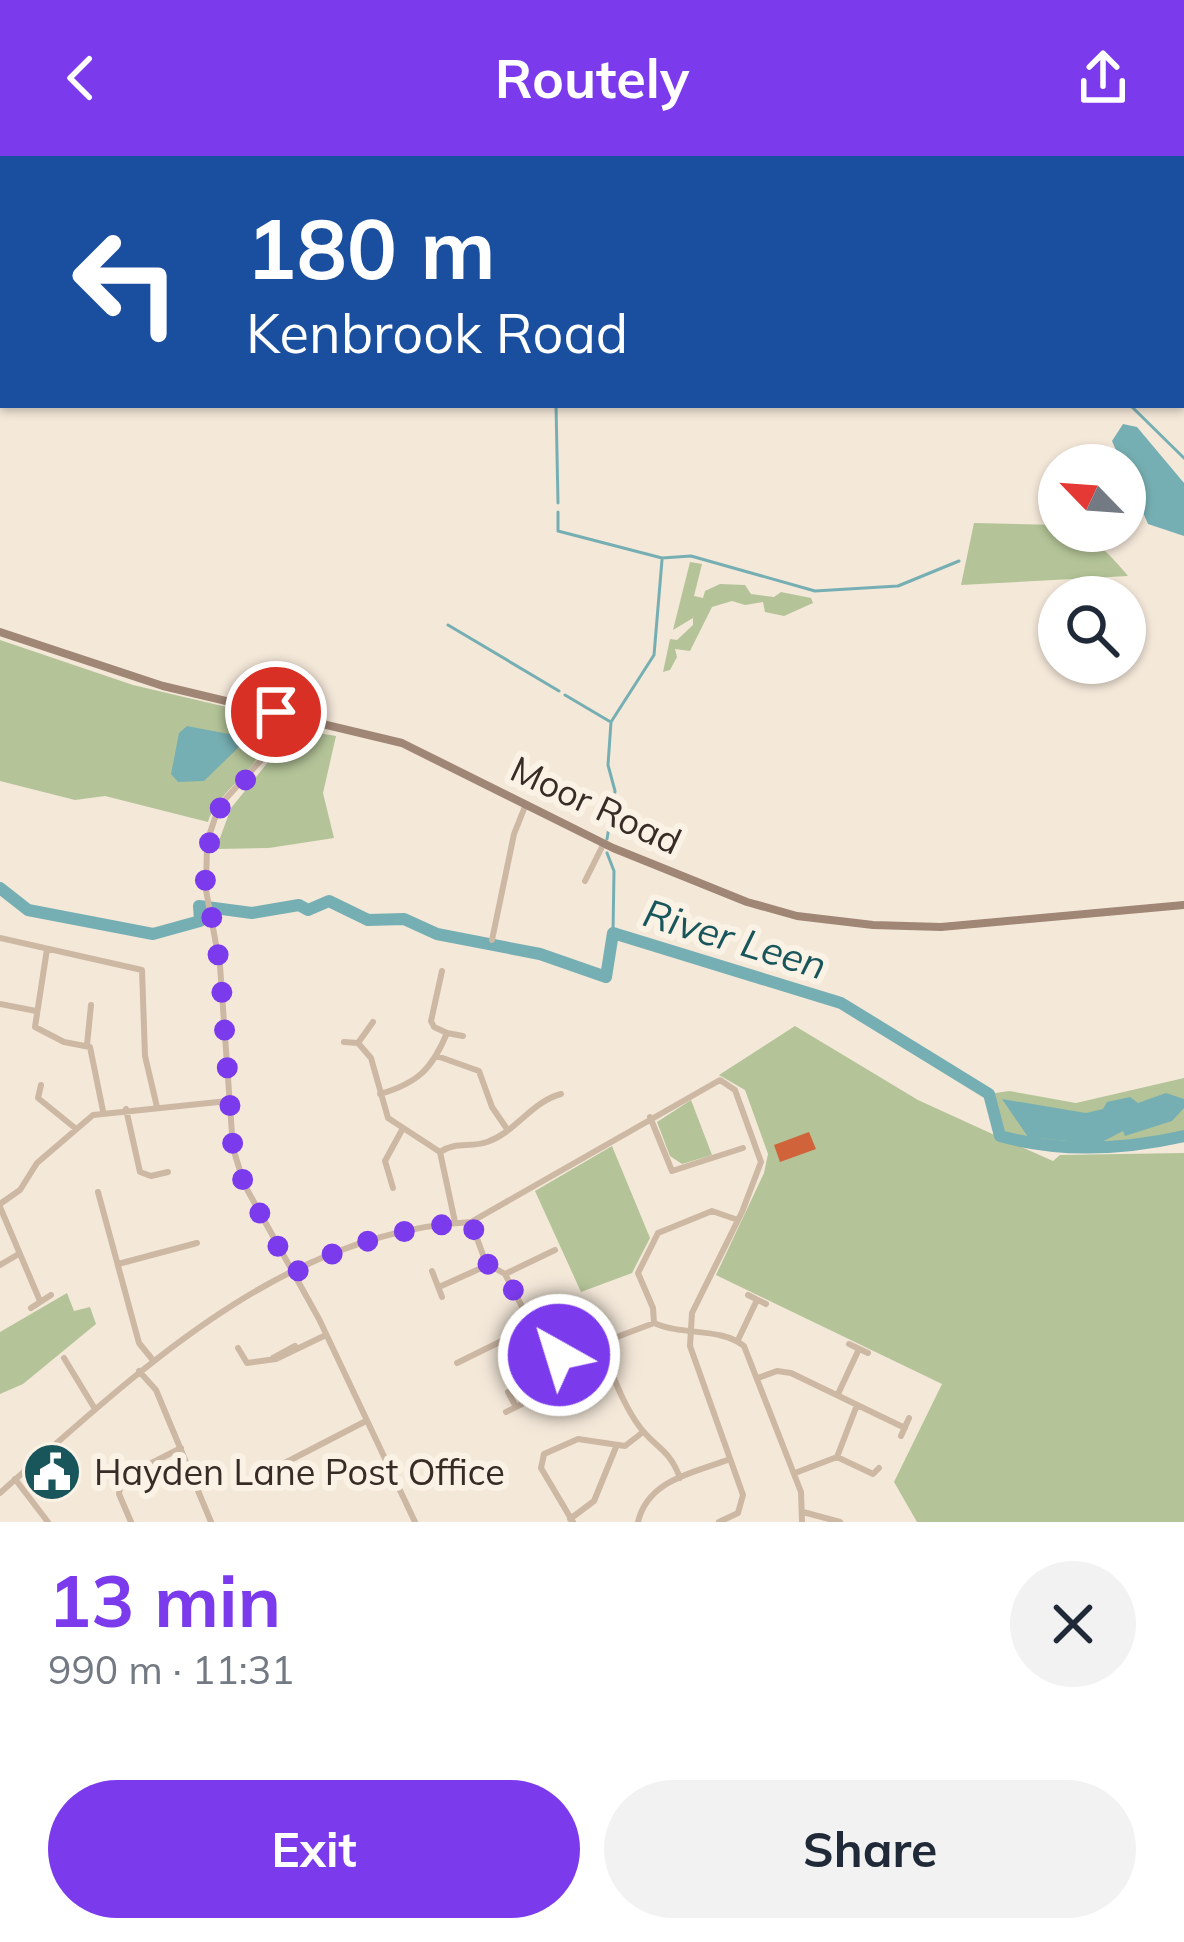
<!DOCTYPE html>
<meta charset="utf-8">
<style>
:root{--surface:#fff;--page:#f2f2f3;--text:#1f2937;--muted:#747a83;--accent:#7c3aed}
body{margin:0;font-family:Mulish,sans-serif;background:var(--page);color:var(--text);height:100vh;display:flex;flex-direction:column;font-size:45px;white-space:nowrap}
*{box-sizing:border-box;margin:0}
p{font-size:39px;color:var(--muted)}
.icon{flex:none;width:66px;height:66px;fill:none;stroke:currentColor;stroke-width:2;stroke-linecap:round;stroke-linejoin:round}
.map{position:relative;height:1366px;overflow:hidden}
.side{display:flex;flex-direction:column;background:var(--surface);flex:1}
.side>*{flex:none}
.guide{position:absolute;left:0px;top:0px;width:1185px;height:252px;box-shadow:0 3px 9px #0004;background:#1a4fa0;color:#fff;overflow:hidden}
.needle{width:78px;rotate:295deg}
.tools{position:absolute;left:1038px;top:288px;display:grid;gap:24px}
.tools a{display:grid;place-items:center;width:108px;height:108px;border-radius:50%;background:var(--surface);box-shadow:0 3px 9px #0004;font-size:60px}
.pin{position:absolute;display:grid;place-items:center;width:102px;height:102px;color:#fff;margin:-51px;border:6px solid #fff;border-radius:50%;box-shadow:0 3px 12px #0007}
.me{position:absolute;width:132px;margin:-66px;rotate:321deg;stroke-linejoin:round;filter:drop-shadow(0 0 9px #0008)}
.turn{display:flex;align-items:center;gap:42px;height:252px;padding:0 48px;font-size:54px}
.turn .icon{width:156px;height:156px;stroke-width:2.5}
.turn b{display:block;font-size:84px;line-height:102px}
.round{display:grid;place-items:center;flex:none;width:126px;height:126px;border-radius:63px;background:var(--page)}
.summary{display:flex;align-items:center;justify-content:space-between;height:204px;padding:0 48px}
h1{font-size:72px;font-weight:700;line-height:90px;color:var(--accent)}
.button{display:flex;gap:24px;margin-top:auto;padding:24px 48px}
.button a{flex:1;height:138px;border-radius:72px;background:var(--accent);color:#fff;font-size:48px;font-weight:700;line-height:138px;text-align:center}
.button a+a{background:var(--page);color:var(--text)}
header{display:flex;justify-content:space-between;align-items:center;height:156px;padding:0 48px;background:var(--accent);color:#fff;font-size:54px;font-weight:700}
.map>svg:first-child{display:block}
.green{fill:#b4c498}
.water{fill:#76afb3}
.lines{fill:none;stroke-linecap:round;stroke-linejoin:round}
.stream{stroke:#76afb3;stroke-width:3}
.river{stroke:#76afb3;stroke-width:12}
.building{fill:#d0633a}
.minor{stroke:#cdb8a4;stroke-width:6}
.tertiary{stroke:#cdb8a4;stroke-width:6}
.secondary{stroke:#a08675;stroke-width:8}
.route{stroke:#7c3aed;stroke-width:21;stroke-dasharray:0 37.8}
.labels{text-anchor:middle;stroke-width:12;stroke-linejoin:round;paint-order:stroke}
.street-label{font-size:36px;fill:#372c26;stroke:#fbf2e6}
.poi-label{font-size:36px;fill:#372c26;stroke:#fbf2e6;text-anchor:start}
.water-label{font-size:39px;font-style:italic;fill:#18565c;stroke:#fbf2e6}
</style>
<header><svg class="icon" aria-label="back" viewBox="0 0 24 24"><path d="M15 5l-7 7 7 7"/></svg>Routely<svg class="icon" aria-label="share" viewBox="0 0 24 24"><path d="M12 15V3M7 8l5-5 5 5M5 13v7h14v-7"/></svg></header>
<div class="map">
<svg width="1184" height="1366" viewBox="0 0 1184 1366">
<rect width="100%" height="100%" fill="#f4e8d9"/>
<path class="green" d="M974,367L1059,369V375C1089,375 1110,398 1128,420L961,429Z
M690,406L702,408L694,440L703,442L705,435L720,428L745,429L751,438L774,441L781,436L811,442L813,447L784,460L765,456L763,446L745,449L732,445L712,451L690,495L675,493L677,501L670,514L663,516L670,483L677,484L693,469V462L673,474Z
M0,484L133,529L248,556L267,573C265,615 220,629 208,666L105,640L75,644L0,625Z
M295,573L336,580L323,637L334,682L269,692L216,693L231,652Z
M795,870L918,944L999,981L989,938L1009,935L1076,947L1184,922V980L1141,990L1044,992L1004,983L1053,1005L1060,999L1184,997V1366H917L894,1326L942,1228L716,1119L764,1017L768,998L745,934L719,919Z
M691,944L712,999L682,1008L670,1000L657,966Z
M612,990L650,1082L632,1117L581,1136L535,1035Z
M67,1137L74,1155L90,1151L96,1168L23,1228L0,1238V1176Z"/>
<path class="water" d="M1123,268L1137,271L1184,327V380L1148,368L1112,285Z
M187,570L234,579L241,589L204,625L178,626L171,618L179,577Z
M1166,937L1184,943V952L1172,965L1125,980L1123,975L1098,988L1028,981L1002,943L1086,957L1103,953L1107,946L1130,941L1138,947Z"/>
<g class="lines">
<path class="stream" d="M556,249L558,347
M1130,249L1184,302
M558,356V375L662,402L691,400L815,435L898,430L959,405
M448,469L559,535
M565,539L609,565
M607,683L615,635L608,609L611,566L654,499L662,404
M607,697L614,715L613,777"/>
<path class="river" d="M0,732L28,754L153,778L200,765L199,750L252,757L299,749L308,754L329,745L368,764L404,763L437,778L540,798L606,821L613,777L841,847L989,938L1000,980C1061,997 1122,994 1184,980"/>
</g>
<path class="building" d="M809,976L816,993L780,1006L774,989Z"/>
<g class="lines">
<path class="minor" d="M585,725L604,687
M0,782L142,814L145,900L157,951
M492,784L514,678L526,648
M47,793L35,871L64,886L90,891L103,955
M0,848L36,855
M447,877L463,880
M344,886L358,887L371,902L388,962L440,996L455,1066
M358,887L373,866
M87,889L91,849
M437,900L479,915L492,951L507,973
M41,929L38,942L75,972
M380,938C418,927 432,913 447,877L434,871L431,865L442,815
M126,953L140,1016L151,1020L168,1016
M650,961L672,1015L743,992
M440,996C456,985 470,992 487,986C516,976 531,946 561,938
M393,1032L385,1005L403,972
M98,1036L139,1187L152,1203
M0,1048L20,1034L37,1007L93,959L228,945
M0,1051L40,1145
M471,1066L486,1107L505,1118L532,1170L544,1169L561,1202L654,1167C683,1180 720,1171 744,1190L801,1336L802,1366
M118,1108L197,1087
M0,1109L17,1099
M432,1115L442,1141
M505,1118L555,1094
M439,1131L488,1109
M748,1139L766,1148
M31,1152L51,1139
M654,1167L653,1152L638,1117L658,1077L712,1055L738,1064
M738,1184L757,1144
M849,1188L868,1197
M600,1190C612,1216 622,1247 639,1270C655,1292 669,1292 680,1322
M238,1192L247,1207L276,1203L326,1179
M64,1202L95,1253
M273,1202L295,1190
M457,1207L532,1170
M139,1215L156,1234L211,1366
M758,1222L777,1215L791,1217L905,1272
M508,1236L516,1251
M838,1238L859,1193
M506,1256L546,1236L560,1203
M901,1280L909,1262
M837,1301L857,1249
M273,1313L366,1265
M795,1317L837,1301L873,1318L879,1312
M15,1323L48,1366
M0,1337C136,1218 280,1076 471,1066L720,924L735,934L761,1006L742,1056L692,1157L690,1190L743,1339L738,1357L719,1366
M803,1356L840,1366
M570,1363L594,1345L616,1291
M131,1366L119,1338L122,1322L181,1292
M573,1366L541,1312L544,1298L578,1283L625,1290L643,1276
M638,1366C648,1323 694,1317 730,1303"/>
<path class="tertiary" d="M276,556L263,602L219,650L207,686L206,734L220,810L233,992L244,1028L319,1163L415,1366"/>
<path class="secondary" d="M0,476L163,530L402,587L613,692L747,746L797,760L873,769L941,771L1184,749"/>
</g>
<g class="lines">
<path class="route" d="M276,556L258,610L213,660L205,722L220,810L233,992L244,1028L293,1118C340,1088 416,1069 471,1066L486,1107L505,1118L532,1170L544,1169L559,1199"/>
</g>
<defs>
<symbol id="civic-disc" viewBox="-11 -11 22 22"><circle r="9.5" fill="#18565c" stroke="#fbf2e6"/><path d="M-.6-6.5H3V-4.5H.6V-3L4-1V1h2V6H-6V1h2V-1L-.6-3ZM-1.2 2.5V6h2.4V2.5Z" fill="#fff"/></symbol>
</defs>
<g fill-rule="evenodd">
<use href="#civic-disc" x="19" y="1283" width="66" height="66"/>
</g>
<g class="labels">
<g class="street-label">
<text transform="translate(596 649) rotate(25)" y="13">Moor Road</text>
</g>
<g class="poi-label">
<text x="94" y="1329">Hayden Lane Post Office</text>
</g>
<g class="water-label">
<text transform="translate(735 783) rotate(17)" y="14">River Leen</text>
</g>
</g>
</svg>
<div class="tools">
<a><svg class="needle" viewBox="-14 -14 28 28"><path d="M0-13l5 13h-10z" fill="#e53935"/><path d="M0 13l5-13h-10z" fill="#747a83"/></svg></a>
<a><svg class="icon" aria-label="search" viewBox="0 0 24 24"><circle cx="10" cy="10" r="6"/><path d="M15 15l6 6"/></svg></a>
</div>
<div class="pin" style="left:276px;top:556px;background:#d93025"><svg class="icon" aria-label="arrive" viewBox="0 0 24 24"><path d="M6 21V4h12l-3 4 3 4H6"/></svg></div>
<svg class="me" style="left:559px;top:1199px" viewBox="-20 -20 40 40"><circle r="17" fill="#7c3aed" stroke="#fff" stroke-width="3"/><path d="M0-11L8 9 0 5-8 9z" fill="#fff"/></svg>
<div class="guide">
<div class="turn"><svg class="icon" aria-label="left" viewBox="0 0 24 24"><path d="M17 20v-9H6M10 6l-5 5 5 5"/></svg><div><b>180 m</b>Kenbrook Road</div></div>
</div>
</div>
<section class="side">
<div class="summary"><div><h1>13 min</h1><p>990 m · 11:31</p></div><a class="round"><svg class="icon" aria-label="close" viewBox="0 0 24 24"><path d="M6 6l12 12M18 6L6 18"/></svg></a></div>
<div class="button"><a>Exit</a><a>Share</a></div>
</section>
